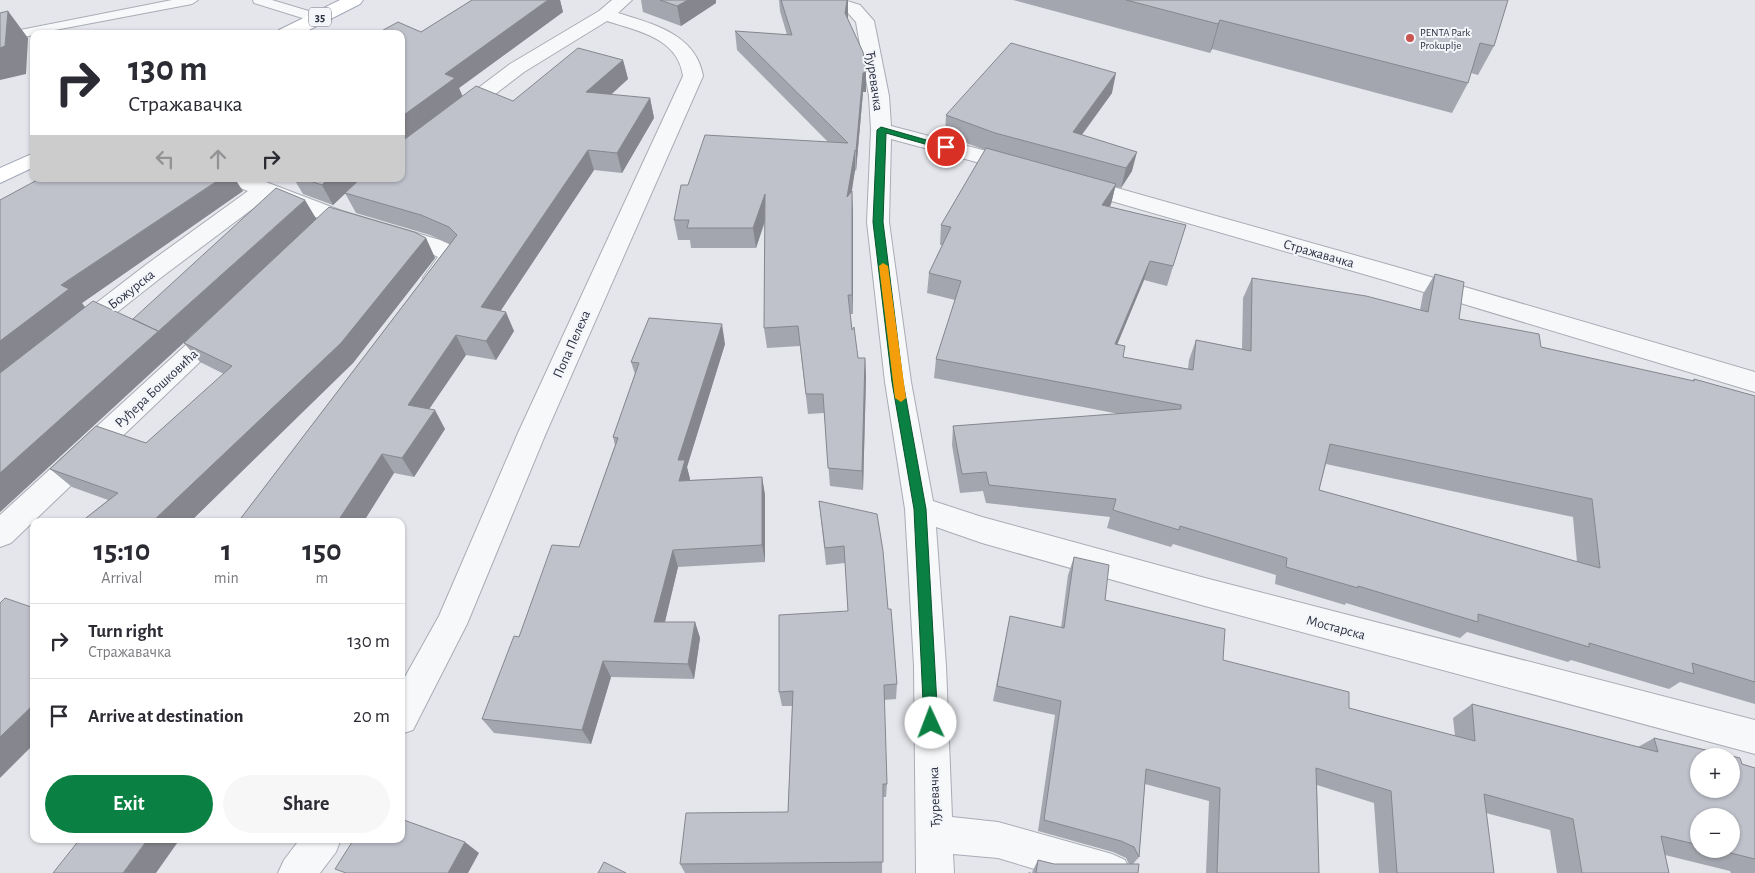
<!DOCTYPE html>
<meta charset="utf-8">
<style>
:root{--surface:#fff;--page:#f7f7f7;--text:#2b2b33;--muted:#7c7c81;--line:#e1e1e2;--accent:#0b8043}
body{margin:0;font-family:"Alegreya Sans",sans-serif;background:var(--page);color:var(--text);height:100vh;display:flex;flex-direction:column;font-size:19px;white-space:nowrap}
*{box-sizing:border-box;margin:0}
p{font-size:16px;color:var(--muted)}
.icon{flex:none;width:28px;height:28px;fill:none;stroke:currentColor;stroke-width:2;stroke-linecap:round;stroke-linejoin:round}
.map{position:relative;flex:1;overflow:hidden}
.drawer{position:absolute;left:30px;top:518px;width:375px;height:325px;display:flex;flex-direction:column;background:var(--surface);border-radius:10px;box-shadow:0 1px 4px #0004}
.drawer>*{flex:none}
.top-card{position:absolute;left:30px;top:30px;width:375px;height:152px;border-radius:10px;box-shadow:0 1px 4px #0004;background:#fff;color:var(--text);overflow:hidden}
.buttons{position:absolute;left:1690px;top:748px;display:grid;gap:10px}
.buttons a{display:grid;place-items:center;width:50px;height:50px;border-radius:50%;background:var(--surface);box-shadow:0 1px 4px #0004;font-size:25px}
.pin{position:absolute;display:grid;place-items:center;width:42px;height:42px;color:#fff;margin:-21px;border:2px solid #fff;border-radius:50%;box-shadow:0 1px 5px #0007}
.me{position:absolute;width:55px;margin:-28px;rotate:358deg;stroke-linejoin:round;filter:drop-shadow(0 0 4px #0008)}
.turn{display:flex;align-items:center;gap:18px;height:105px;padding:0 15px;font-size:22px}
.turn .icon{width:65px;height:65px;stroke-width:2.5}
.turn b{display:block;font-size:35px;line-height:42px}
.lanes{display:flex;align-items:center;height:48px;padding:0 15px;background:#0003;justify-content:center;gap:25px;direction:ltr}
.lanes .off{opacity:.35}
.eta{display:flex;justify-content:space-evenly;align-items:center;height:85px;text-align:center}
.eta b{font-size:30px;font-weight:700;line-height:35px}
.button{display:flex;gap:10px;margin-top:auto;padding:10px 15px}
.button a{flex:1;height:58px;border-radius:30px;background:var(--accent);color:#fff;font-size:20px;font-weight:700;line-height:58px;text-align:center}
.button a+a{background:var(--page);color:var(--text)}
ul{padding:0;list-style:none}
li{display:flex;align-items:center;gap:15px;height:75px;padding:0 15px;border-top:1px solid var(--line)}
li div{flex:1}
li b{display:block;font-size:19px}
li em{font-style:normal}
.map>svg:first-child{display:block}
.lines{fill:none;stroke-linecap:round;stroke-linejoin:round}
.service-casing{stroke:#a9acb5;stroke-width:2}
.minor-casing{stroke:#a9acb5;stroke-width:2}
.primary-casing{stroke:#a4a8b7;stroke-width:2}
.service{fill:#f7f8fa;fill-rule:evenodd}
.minor{fill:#f7f8fa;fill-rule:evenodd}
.primary{fill:#fff;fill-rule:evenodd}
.wall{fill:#a4a6af;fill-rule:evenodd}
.shaded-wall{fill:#86878e}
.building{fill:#bfc1cb;stroke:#86878e;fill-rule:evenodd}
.route{fill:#0b8043;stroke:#07532c}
.slow{fill:#f59e0b}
.poi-dot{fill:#c95451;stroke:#f4f5f9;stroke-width:2}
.labels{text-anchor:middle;stroke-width:4;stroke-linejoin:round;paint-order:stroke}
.far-poi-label{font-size:11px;fill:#2c3143;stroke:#f4f5f9;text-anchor:start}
.shield{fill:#f4f5f9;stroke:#686c7a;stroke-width:1}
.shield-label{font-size:12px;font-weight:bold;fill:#2c3143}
.street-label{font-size:14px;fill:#2c3143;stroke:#f4f5f9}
</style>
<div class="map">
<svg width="1755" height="873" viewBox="0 0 1755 873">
<rect width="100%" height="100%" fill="#e4e6eb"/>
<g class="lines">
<defs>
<path id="service" d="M172,0H198L192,4L34,34V35L0,42V34Z
M253,0H272L322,15L324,18L322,21H312L254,3Z"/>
<path id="minor" d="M612,0H632L618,13C653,24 696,34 703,76L546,433L467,624L413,730L401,734V684L439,616L518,433L683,76C678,38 638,31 607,21L524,72L408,161L401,162V146L510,64L599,11Z
M817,0H844L860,5L874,21L889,96L891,126L1025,161L1028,166L1025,171L1017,173L891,139L889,222L911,382L933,501L982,517L1205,578L1755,720V754L1205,606L982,543L936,527L946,666L952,817L998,822L1112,854L1125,860L1131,873H1048L998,858L953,854L954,873H916L914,666L905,509L885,382L867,222L871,130L869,96L856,22L848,13L820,4Z
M1078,177L1400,268L1755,372V392L1384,280L1070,189L1067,184L1070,179Z
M227,179H258L342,211L440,240L460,249L464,255C454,270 446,289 427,284L423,278L438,257L424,250L326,221L267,198L163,276L87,336L78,339L69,336L65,330L69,324L147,264L248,191L230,184Z
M220,319L229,322L233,328L229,334L11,543L0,547V515L211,322Z
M300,839H341L336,852L320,873H278L284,860Z"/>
<path id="primary" d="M340,0H363L360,4L301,34H277L279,30Z
M34,153V167L0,183V168Z"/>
</defs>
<use href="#service" class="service-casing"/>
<use href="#minor" class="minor-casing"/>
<use href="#primary" class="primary-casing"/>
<use href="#service" class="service"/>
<use href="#minor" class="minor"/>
<use href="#primary" class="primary"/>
</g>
<path class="wall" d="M472,0H560L563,12L459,88L462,96L513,101L623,60L628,79L611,95L650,98L654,118L622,173L594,170L500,311L514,331L496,360L466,355L429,409L445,429L414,477L394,473L364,521H244L241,518L450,244L430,235L356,213L345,193L333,205L303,194L294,179H401L421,32Z
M641,0H716V3L681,26L643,12Z
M779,0H848V19L866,92H863L856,171L855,170L851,192L852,191L853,314H850L852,330L858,358H865L866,377L863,490L830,486L824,413L808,414L800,346L767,348L764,328L765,222L756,248H691L690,240H678L674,220L688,185L828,142L737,50L735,31L787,35L780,11Z
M1013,0H1508L1494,46L1478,75L1471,73L1468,83L1452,113L1212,49L1210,53Z
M1112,93L1082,135L1132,171L1121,188L1115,187L1111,204L1110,207L1186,225L1167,286L1144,280L1117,345L1123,357L1188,369L1189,360L1196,340L1242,349L1243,298L1252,278L1420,310L1423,294L1435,274L1459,319L1541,347L1692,381L1694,379L1755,396V704L1680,682L1669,689L1571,660L1568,662L1467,632L1460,638L1346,603L1345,605L1275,584L1276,575L1173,544L1171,547L1107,528L1110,517L986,503L983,491L960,493L952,445L953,426L1119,414L934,378L936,359L955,300L927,293L929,273L942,245H940L941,225L985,150L945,135L946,115ZM1326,464L1573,517L1577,562L1319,490Z
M243,191L82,303L85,307L134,319L316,219L426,238L435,258L353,363L191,521H82L108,500L72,487L50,469L146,443L224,374L200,362L184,343L268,264L0,512V200Z
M725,344L687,467L690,479V480L762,477L765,495V562L678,567L665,622H695L700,638L694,679L611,677L591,744L494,733L482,719L519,637L579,547L615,445L613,437L635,374L631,362Z
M819,501L888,609L897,684L896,699L884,700L887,784L886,797H883L882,873H685L680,864L788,812L792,706H782L779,692L848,611L845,563L826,565Z
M1074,557L1105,600L1223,660L1349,708L1455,736L1453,718L1472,704L1638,747L1654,738L1755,768V873H1731L1730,871L1665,855L1669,873H1557L1550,830L1486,813L1494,873H1379L1374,803L1317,785L1319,873H1206L1209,801L1145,784L1139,857L1133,864L1138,873H1028L1029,872L1032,873L1033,870L1038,860L1054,864H1129L1126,858L1113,852L1038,831L1055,715L993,701L1010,616L1061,628L1068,575ZM1699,816L1731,849H1699Z"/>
<path class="shaded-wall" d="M548,0H560L563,12L459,88L463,97L401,143V117L445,74Z
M688,0H716V3L681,26L677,6Z
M847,0H848V16L845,32V13Z
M8,11L28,38L26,74L0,80V48Z
M1220,20L1212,49L1210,53L1218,24Z
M623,60L628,79L591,112L586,92Z
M866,72V92H863L856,171V151L863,73Z
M1116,73L1112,93L1069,152L1073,132Z
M650,98L654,118L622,173L617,153Z
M588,150L594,170L490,327L481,307Z
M855,150V170L848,217L847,197Z
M1137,152L1132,171L1121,188L1126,168Z
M220,179H235L243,191L82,303L86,309L0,377V341L61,285Z
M328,179H361L333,205L322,185Z
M1116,184L1111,204L1098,225L1102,205Z
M852,191L853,211V314L852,295Z
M765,194L767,214L756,248L753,228Z
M305,200L317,220L0,512V473Z
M426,238L435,258L353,363L191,521H153Z
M1150,261L1144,280L1109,364L1115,344Z
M506,312L514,331L496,360L486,341Z
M722,324L725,344L687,467L690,479L684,499L679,481L678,460Z
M456,335L466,355L419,424L408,405Z
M865,358L866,377L863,490L862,471Z
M435,410L445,429L414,477L402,458Z
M382,454L394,473L364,521H338Z
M762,477L765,495V562L762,545Z
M673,550L678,567L661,638L654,622Z
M695,622L700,638L694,679L688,664Z
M603,661L611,677L591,744L582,730Z
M34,704V744L0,778V737Z
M148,839H180L156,873H123Z
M465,842L479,853L468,873H448Z"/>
<path class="building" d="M472,0H548L445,74L455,78L401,117V34H376L398,22L421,32Z
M660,0H688L677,6Z
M781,0H847L845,13L863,52L866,72L863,73L856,151L855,150L847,197L852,191V295H848L852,330L854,327L858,358H865L862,471L828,468L823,394H806L798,326L764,328L765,194L753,228H687L689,220H674L681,185H688L705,135L848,143L735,31L792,35Z
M1126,0H1508L1494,46L1480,43L1468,83L1220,20L1218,24Z
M8,11L5,46L0,48V13Z
M1011,43L1116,73L1073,132L1137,152L1126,168L995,133L946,115Z
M578,48L623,60L586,92L650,98L617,153L588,150L481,307L506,312L486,341L456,335L408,405L435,410L402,458L382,454L338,521H259L241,518L457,235L449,227L421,215L345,193L360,179H401V142L476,86L513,101Z
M986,148L1116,184L1102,205L1186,225L1173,266L1150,261L1115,344L1125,346L1123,357L1193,370L1196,340L1251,351L1252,278L1366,296L1428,312L1435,274L1464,282L1459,319L1539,334L1541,347L1694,381V379L1755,396V682L1692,663L1694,674L1589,643V647L1478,614V622L1358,586V588L1286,567L1287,558L1180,526L1179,530L1113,510L1116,499L989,485L986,472L962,474L953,426L1181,409V405L936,359L961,281L929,273L951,227L941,225ZM1330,444L1592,499L1600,568L1319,490Z
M39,179H220L61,285L69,289L0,341V200Z
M304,179H328L322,185Z
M276,188L305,200L0,473V373L93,301L158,331L133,319Z
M329,207L414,232L426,238L341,343L153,521H82L118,493L50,469L96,426L146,443L232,366L184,343Z
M649,318L722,324L678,460H685L679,481L762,477V545L673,550L654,622H695L688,664L603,661L582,730L482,719L514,636L519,637L552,545L579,547L618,438L613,437L639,363L631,362Z
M819,501L877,514L883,551L888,609H891L897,684L884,685L887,784H883V862L680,864L686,813L788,812L793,691L779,692V615L848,611L844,546L825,548Z
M1074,557L1109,565L1105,600L1225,629L1223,660L1349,692V708L1475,741L1472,704L1658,752L1654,738L1740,758L1742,764L1755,768V859L1714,849H1731V816H1699V845L1661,836L1669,873H1582L1573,819L1484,794L1494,873H1397L1391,791L1316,768L1319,873H1217L1220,788L1146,769L1139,857L1134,847L1121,841L1044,820L1061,701L997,686L1010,616L1064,628ZM1699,756H1731V789H1699Z
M5,598L34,608V704L0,737V603Z
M401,819L465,842L448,873H346L335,869L354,839H401Z
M80,839H148L123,873H53Z
M1038,860L1054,864H1139L1138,873H1036Z
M604,862L626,873H598Z"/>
<path class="route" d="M881,127L951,147L946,150L886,133L883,222L903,382L926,509L938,723L936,728L931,730L926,728L924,723L914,509L892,382L873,222L877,130Z"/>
<path class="slow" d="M883,263L888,266L906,398L901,402L895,398L879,266Z"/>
<circle class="poi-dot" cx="1410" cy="38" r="5"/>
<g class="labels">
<g class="far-poi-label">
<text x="1420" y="36">PENTA Park<tspan x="1420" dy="13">Prokuplje</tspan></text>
</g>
<rect class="shield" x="309" y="7.5" width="22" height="19" rx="4"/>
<g class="shield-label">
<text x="320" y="21">35</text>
</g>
<g class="street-label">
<text transform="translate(875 81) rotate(82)" y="5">Ђуревачка</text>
<text transform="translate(1319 253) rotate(16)" y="5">Стражавачка</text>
<text transform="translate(131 289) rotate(-38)" y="5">Божурска</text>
<text transform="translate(571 344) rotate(-66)" y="5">Попа Пелеха</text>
<text transform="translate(156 388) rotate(-43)" y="5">Руђера Бошковића</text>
<text transform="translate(1336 627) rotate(15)" y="5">Мостарска</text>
<text transform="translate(934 797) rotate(-92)" y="5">Ђуревачка</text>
</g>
</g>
</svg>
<div class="buttons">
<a>+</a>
<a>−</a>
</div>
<div class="pin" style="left:946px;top:147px;background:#d93025"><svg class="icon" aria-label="arrive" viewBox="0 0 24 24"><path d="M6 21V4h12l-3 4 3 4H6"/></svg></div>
<svg class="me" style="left:931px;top:723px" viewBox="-20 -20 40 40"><circle r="19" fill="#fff"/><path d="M0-13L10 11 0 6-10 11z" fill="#0b8043"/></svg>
<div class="top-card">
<div class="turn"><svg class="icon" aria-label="right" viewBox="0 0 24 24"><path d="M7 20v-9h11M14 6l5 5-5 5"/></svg><div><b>130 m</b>Стражавачка</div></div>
<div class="lanes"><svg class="icon off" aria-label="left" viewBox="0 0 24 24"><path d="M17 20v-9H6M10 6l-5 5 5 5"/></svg><svg class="icon off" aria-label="ahead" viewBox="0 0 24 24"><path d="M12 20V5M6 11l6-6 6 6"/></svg><svg class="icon" aria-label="right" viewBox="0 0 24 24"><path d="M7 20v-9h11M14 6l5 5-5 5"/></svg></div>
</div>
<section class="drawer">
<div class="eta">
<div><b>15:10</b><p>Arrival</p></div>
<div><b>1</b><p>min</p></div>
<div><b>150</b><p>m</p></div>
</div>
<ul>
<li><svg class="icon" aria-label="right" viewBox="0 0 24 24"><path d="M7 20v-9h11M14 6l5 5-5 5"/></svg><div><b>Turn right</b><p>Стражавачка</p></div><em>130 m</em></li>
<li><svg class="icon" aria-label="arrive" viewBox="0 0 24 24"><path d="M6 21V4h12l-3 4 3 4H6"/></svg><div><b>Arrive at destination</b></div><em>20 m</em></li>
</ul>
<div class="button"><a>Exit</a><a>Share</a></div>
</section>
</div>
